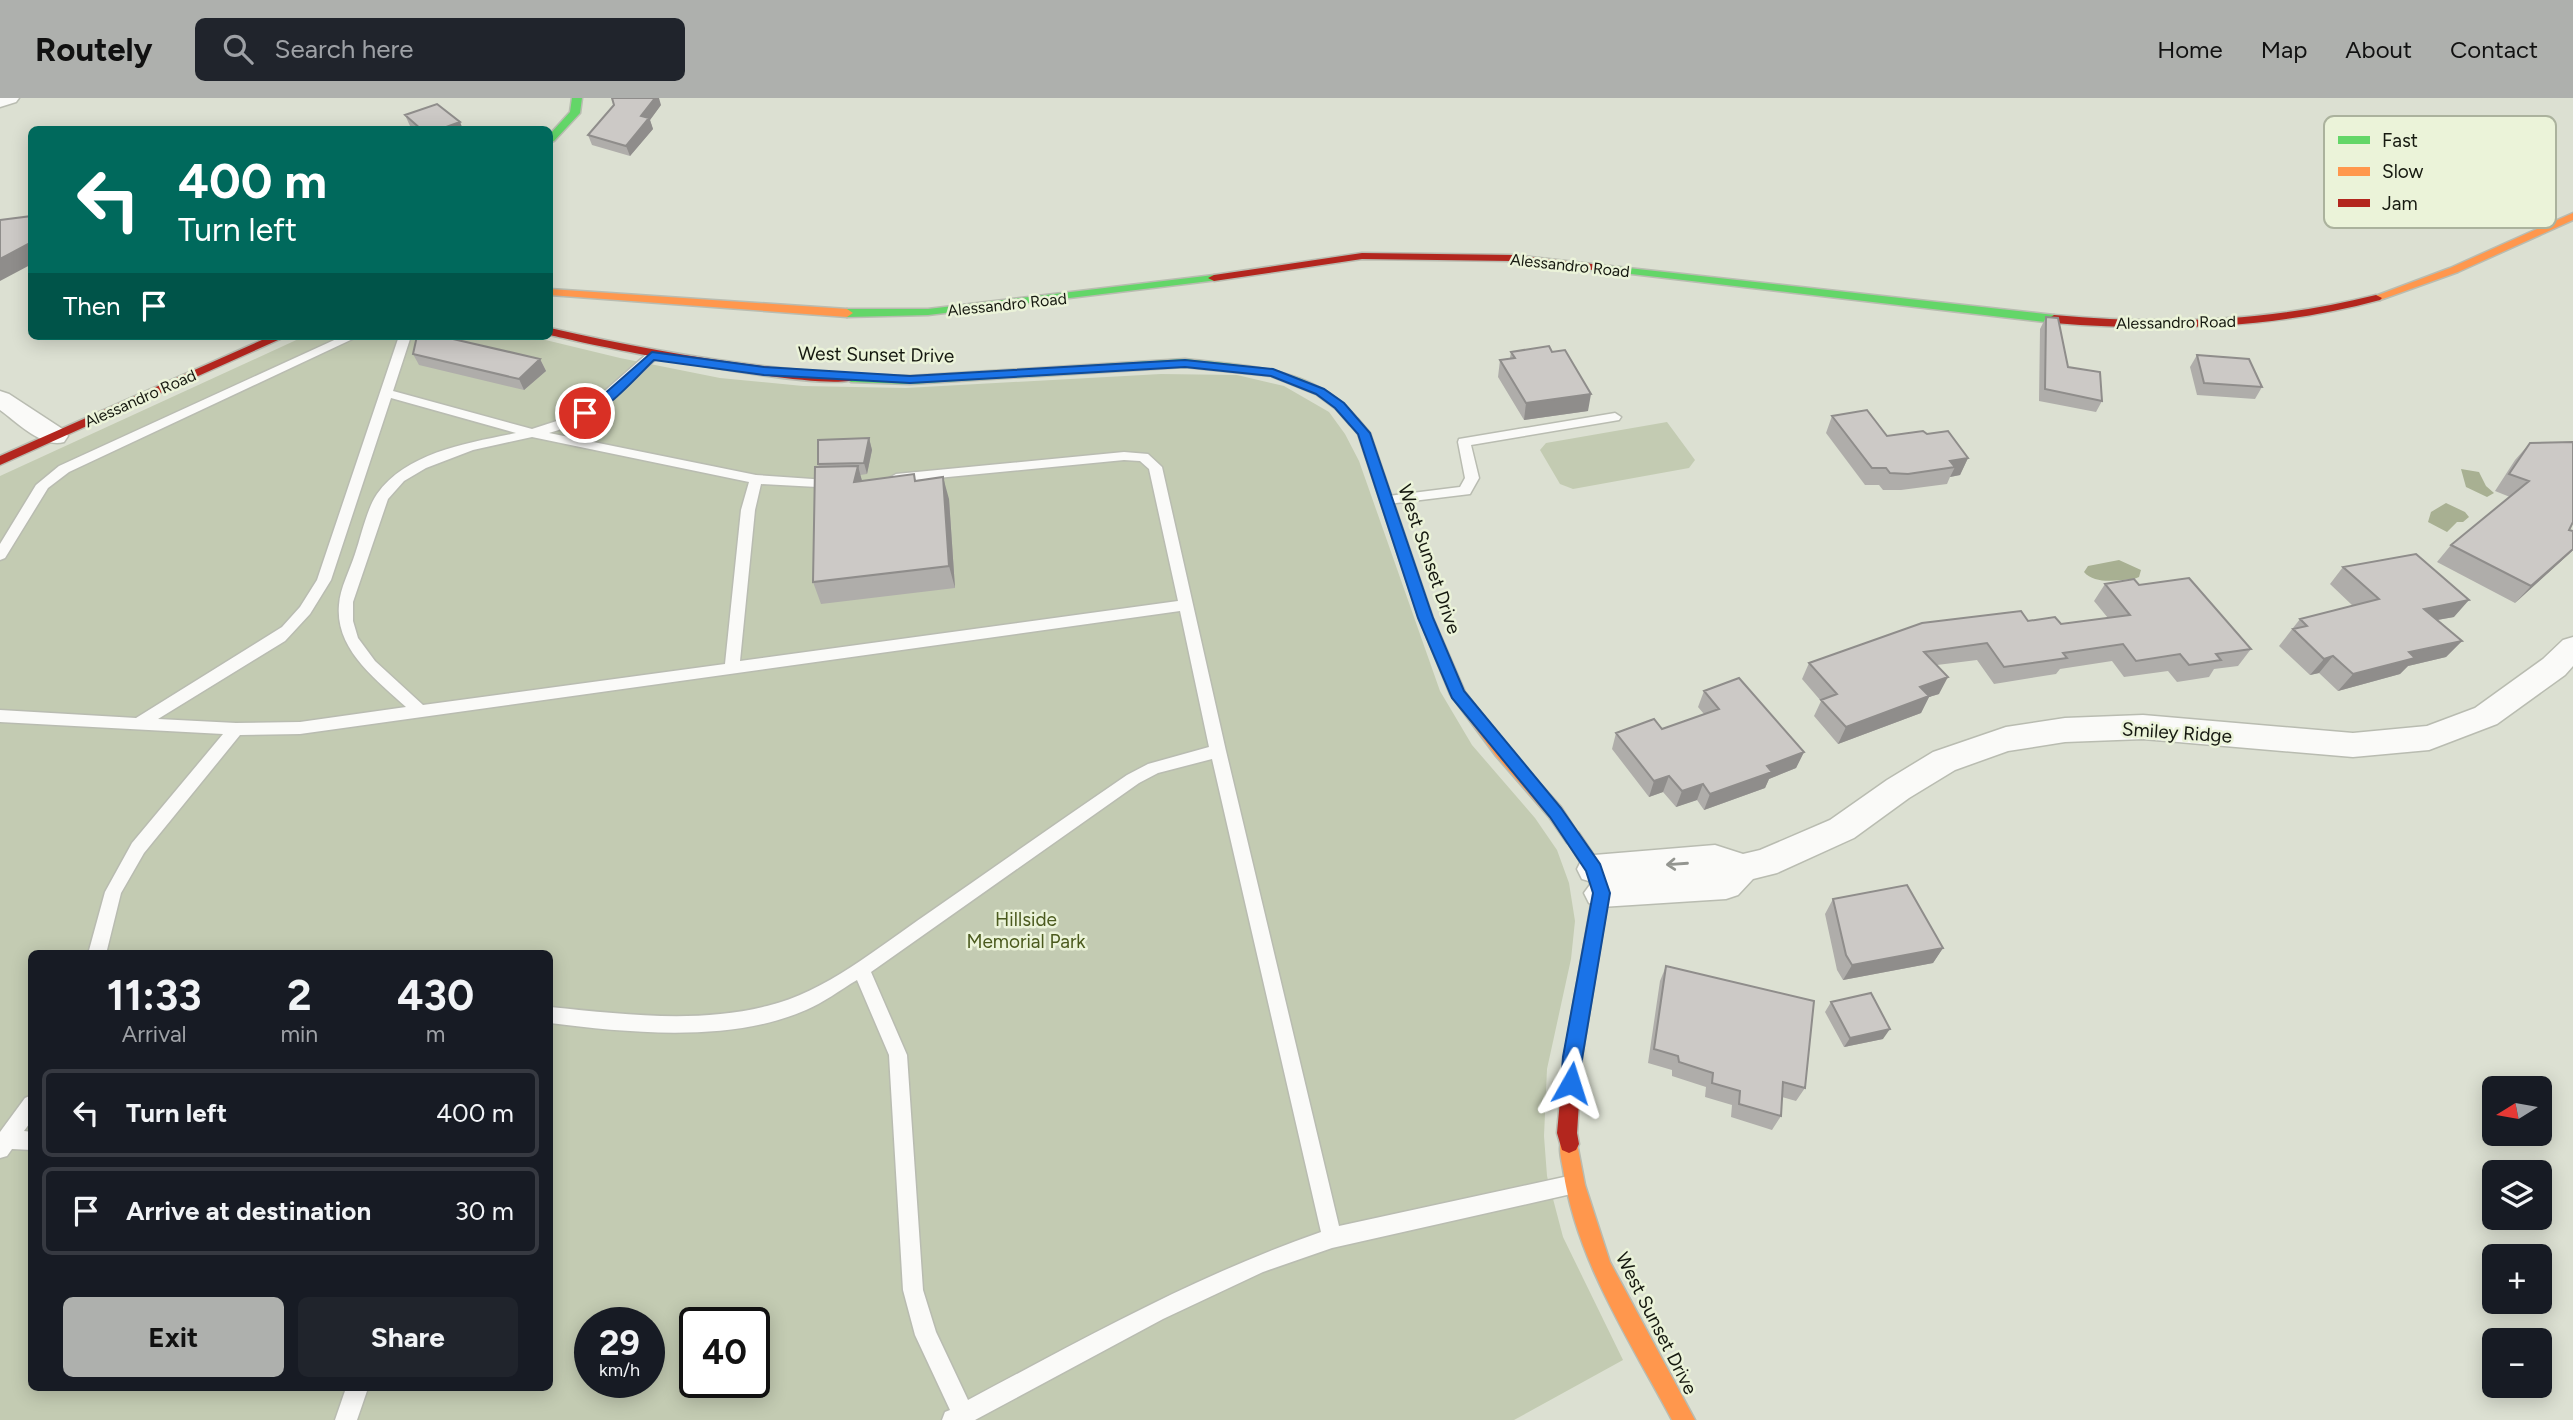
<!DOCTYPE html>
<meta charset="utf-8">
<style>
:root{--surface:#171b24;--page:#20242c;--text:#f1f3f6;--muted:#9ea1a6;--line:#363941;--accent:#aeb0ad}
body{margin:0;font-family:Figtree,sans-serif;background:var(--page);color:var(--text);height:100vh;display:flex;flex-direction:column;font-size:26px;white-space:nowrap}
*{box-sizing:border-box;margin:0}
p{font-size:23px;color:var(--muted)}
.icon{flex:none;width:38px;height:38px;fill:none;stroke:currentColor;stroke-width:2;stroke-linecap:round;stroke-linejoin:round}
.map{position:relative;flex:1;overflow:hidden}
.panel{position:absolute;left:28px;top:852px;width:525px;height:441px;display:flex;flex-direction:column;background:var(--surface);border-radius:10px;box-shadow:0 4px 18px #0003}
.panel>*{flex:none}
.hud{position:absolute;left:28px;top:28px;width:525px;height:214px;border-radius:10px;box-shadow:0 4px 18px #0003;background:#00695c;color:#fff;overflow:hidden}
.needle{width:46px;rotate:259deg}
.controls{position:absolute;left:2482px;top:978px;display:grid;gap:14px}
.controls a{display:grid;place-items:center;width:70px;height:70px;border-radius:10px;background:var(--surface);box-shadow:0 4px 18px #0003;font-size:35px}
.speed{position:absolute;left:574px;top:1209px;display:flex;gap:14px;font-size:35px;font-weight:700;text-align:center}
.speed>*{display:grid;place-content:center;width:91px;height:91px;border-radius:50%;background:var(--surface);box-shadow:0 4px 18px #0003;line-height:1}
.speed small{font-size:18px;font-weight:400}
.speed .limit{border:4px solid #111;border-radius:10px;background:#fff;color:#111}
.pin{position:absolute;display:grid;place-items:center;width:60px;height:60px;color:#fff;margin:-30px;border:4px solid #fff;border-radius:50%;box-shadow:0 2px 7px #0007}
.me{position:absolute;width:77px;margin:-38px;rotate:6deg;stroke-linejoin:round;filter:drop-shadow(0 0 5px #0008)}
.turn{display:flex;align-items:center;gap:24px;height:147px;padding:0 35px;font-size:32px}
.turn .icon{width:91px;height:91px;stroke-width:2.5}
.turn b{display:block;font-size:49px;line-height:60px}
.then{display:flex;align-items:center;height:66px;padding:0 35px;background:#0003;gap:14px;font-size:26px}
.eta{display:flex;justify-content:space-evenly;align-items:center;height:119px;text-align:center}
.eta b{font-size:42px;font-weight:700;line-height:49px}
.action{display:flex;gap:14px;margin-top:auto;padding:14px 35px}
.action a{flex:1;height:80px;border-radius:10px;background:var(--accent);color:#111;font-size:28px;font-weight:700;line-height:80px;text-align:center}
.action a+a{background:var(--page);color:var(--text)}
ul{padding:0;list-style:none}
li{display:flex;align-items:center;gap:21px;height:88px;margin:0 14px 10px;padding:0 21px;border:4px solid var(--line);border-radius:10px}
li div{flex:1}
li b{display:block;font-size:26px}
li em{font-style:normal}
header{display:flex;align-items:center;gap:42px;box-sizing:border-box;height:98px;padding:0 35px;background:var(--accent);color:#111}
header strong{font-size:33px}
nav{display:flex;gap:38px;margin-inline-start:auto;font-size:24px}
.search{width:490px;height:63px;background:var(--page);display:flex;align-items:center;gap:18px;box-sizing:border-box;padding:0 24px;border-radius:10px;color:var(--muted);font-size:26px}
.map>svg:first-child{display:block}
.green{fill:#c3cbb2;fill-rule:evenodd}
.water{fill:#a8b092}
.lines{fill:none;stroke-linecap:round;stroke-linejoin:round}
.lane-casing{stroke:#b9bcb1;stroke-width:3}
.street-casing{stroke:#b9bcb1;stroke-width:3}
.fast-casing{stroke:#b9bcb1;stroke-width:3}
.slow-casing{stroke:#b9bcb1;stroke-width:3}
.jam-casing{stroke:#b9bcb1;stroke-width:3}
.lane{fill:#fafaf8;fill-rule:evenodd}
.street{fill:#fafaf8;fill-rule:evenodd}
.fast{fill:#63d668;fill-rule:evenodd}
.slow{fill:#ff974d;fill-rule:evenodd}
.jam{fill:#b3261e;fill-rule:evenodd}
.wall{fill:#afadaa}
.shaded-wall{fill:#8f8d8b}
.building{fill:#ccc9c6;stroke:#8f8d8b;stroke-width:2}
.oneway{stroke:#939590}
.route{fill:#1a73e8;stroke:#114b97;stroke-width:2}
.labels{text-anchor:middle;stroke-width:5;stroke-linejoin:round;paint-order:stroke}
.far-street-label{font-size:16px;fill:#161910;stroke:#ebf3d9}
.street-label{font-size:19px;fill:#161910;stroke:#ebf3d9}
.park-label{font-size:19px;fill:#4b5a1e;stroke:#ebf3d9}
.key{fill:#ebf3d9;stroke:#abb29d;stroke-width:2}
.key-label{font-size:19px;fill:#161910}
</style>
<header>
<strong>Routely</strong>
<div class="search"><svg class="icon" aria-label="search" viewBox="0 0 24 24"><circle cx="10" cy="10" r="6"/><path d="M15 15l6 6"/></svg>Search here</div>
<nav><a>Home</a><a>Map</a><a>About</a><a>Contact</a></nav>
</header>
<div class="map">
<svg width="2573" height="1322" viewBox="0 0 2573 1322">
<rect width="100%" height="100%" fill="#dce0d2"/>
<path class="green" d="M305,238H529L620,260L720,280L803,288L906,290L1161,276L1237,277L1284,288L1329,314L1345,336L1359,363L1440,593L1472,647L1535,720L1557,752L1569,785L1575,823L1571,861L1547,971L1544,1038L1547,1078L1563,1139L1623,1262L1514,1322H0V378ZM32,856H550V1290H32ZM590,1225H649V1284H590ZM695,1225H754V1284H695Z
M1667,324L1695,362L1689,370L1573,391L1560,386L1540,352L1546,345Z"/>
<path class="water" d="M2461,371L2479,374L2486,388L2494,395L2487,399L2466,389Z
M2446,405L2465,414L2469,419L2463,424H2457L2447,434L2428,424L2431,414Z
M2119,462L2141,472L2139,479L2134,481C2118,482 2095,487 2084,474L2088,468Z"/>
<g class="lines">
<defs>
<path id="lane" d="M343,238H359L69,374L48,390L5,460L0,462V446L36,387L59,368Z
M399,238H411L393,293L532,331L569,319L590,306L648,255H656V261C623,291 594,323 549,335L756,377L841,383V389L836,390L761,386L755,412L740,563L1178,503L1149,371L1140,363L1124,362L896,384L889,380L896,376L1124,354L1148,356L1162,369L1226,653L1339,1128L1573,1077L1580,1080L1583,1087L1580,1094L1332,1150L1263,1174L1163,1221L975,1322H942L945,1314L950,1312L915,1237L903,1192L889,957L857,882C840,892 823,905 806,912C731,945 629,935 550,925V909C621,916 696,926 767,908C826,894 877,850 927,816C994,769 1060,723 1127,677L1148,666L1209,649L1180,513L300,636L240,637L144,755L121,795L106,856H88L105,794L132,745L223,636L0,624V612L136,620L282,529L300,509L317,482ZM391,300L516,335C468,345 407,354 377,396C367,410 361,439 355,456C350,472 340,490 339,507C335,552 377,582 406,609L300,624L236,625L158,621L285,543L310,516L331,482ZM532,339L749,384L741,412L725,566L423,607L375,563L358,540L353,523V504L388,401L404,383L426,370L473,352ZM1212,661L1321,1134C1197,1177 1083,1241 968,1302L936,1234L923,1192L907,957L871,874L1139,685L1158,675Z
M1615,315L1621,319L1619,322L1471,347L1479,380L1470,396L1388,406L1381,402L1388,398L1460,389L1465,380L1458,344L1459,341Z
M32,997V1022L24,1033L32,1034V1052L12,1051L7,1058L0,1060V1034L25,1000Z
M346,1290H368L357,1322H335Z"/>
<path id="street" d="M0,0H19L16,4L0,9Z
M0,293L9,296L64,332L68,338L64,344C42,350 18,325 0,312Z
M2573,539V568L2565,577L2497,626L2429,652L2353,659L2143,641L2065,644L2008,653L1955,672L1909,700L1854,740L1777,775L1753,781L1738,797L1726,801L1601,809L1589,805L1584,795L1592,784L1582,781L1577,771L1582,761L1594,757L1715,747L1743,756L1760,752L1830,722L1887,682L1933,654L2006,629L2065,620L2143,617L2353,635L2427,628L2475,610L2543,561L2563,542Z"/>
<path id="fast" d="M572,0H582L580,15L554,43L550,44V36L570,14Z
M1601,167L2054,217L2060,221L2054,225L1597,172V168Z
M1214,177L1218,178V182L928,217L847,219L841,215L847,211H928Z
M1185,261C1247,268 1319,269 1360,324L1354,328L1350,327L1336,311L1316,296L1271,278L1185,269L910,286L851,284L845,280L851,276L910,278Z"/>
<path id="slow" d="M2573,115V122L2458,174L2380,202L2370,200L2450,170Z
M550,191L847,211L853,215L847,219L550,197Z
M1354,320L1358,321L1370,335L1433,520L1465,594L1508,650L1561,709L1581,740L1579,745H1567L1549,719L1496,658L1450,596L1419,520L1358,336L1348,324Z
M1569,1037L1576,1040L1585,1087L1610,1164L1695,1322H1672C1630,1243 1576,1162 1563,1071C1561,1060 1558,1049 1562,1040Z"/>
<path id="jam" d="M1362,155L1512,157L1601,167L1607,170L1601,173L1512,163L1362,161L1214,183L1208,180L1214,177Z
M2376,197L2382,200L2380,202C2272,231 2165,234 2054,225L2048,221L2054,217C2166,227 2267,224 2376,197Z
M550,230C650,253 749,270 851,276L857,280C835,298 590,247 550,237Z
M271,238H287L0,367V358Z
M1573,733L1579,735L1600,766L1609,795L1582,959L1577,1035L1579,1046L1576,1052L1569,1055L1562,1052L1557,1035L1564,959L1593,795L1586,773L1565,740L1567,735Z"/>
</defs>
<use href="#lane" class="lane-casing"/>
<use href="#street" class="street-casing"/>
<use href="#fast" class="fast-casing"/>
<use href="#slow" class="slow-casing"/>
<use href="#jam" class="jam-casing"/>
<use href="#lane" class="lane"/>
<use href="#street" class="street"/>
<use href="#fast" class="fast"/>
<use href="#slow" class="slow"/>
<use href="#jam" class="jam"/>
</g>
<path class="wall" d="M661,7L650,22L653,31L630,58L592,47L588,37Z
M405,17L460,24L463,32H415L410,28Z
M2046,219L2068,269L2102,303L2096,314L2039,303L2040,231Z
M1511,254H1552L1588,313L1524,322L1498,279L1500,262L1510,260Z
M413,256L540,261L546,273L524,292L419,267Z
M2197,257L2262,289L2255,301L2197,297L2190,269Z
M1832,318L1887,338L1927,336L1968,360L1960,377L1950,379L1947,386L1901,392H1883L1879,387H1865L1826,335Z
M869,340L872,352L867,376L860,377L862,383H916L949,401L955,490L821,506L813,484L819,369L818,366Z
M2530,345L2569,432L2573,433V452L2515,505L2437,464L2451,447L2510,399L2495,393L2515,362Z
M2343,469L2454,519L2437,522L2462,543L2446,559L2408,568L2400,576L2338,593L2319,575L2310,577L2279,548L2300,521L2353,508L2330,486Z
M2105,486L2139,487L2251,551L2238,568L2214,571L2209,579L2177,584L2168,573L2124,579L2112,563L2060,571L2056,576L1994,586L1977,562L1937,567L1939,596L1929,599L1921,615L1838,646L1814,618L1821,603L1802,581L1809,565L2028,523L2061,526L2108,520L2094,503Z
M1704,593L1804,654L1796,670L1769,681L1765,690L1704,712L1697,702L1676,709L1663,694L1649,699L1612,651L1616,635L1662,631L1704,616L1698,609Z
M1833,801L1943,850L1933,865L1843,882L1837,872L1825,816Z
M1666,868L1805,990L1796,1003L1782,999L1781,1018L1772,1032L1731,1019L1732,1007L1705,999L1706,989L1672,978V972L1648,965L1660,883Z
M1831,904L1883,941L1844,949L1825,914Z"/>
<path class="shaded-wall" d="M655,0H659L661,7L650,22L653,31L630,58L626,48L641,18Z
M460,24L463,32H438Z
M32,144V166L0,183V161Z
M540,261L546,273L524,292L519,281Z
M1591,296L1588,313L1524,322L1526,305Z
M869,340L872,352L867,376L864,365Z
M1968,360L1960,377L1950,379L1955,369L1950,363Z
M858,368L864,390L854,384Z
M943,379L949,401L955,490L949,468Z
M2573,451V452L2569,456L2515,505L2531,488Z
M2469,502L2454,519L2409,527L2424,511Z
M2462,543L2446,559L2408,568L2400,576L2338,593L2353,576L2409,554Z
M2333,558L2319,575L2310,577L2324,561Z
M1948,579L1939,596L1929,599L1921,615L1838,646L1846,629L1920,589Z
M1804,654L1796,670L1769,681L1765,690L1704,712L1710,696L1767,668Z
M1669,678L1663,694L1649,699L1654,683Z
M1703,686L1697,702L1676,709L1682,693Z
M1943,850L1933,865L1843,882L1852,867Z
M1890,931L1883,941L1844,949L1850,940Z"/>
<path class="building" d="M612,0H655L641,18L649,20L626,48L588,37L614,7Z
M437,6L460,24L438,32H422L405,17Z
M32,118V144L0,161V122Z
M2046,219L2058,220L2068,269L2100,274L2102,303L2045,291Z
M417,238H440L540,261L519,281L413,256Z
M1549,248L1552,254L1565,252L1591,296L1526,305L1500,262L1515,260L1511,254Z
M2197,257L2249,261L2262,289L2204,285Z
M1867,312L1887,338L1923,333L1927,336L1948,333L1968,360L1950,363L1955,369L1908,376L1890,375L1886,370H1872L1832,318Z
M869,340L864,365L818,366V342Z
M2573,344V424L2569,432L2573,433V451L2531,488L2451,447L2529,383L2509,376L2530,345Z
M858,368L854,384L914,376L915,383L943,379L949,468L813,484L815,369Z
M2416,456L2469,502L2424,511L2462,543L2409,554L2415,560L2353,576L2333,558L2324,561L2293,531L2307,528L2300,521L2379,501L2343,469Z
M2189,480L2251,551L2216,556L2221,562L2189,567L2180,556L2136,563L2123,546L2063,555L2067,560L2004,569L1987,545L1924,554L1948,579L1920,589L1929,598L1846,629L1821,602L1837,596L1809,565L1922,525L2021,513L2028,523L2055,519L2061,526L2130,517L2105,486L2134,481L2139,487Z
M1739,580L1804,654L1767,668L1772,674L1710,696L1703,686L1682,693L1669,678L1654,683L1616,635L1654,621L1662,631L1719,611L1704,593Z
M1907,787L1943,850L1852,867L1846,857L1833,801Z
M1666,868L1814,903L1805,990L1783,984L1781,1018L1739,1006L1740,993L1712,985L1713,975L1679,964L1678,958L1654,951Z
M1871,895L1890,931L1850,940L1831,904Z"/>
<defs><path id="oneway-shaft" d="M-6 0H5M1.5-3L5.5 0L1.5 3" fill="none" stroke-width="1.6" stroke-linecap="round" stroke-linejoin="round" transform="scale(1.75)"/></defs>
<use class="oneway" href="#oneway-shaft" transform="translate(1677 766) rotate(176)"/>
<path class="route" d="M652,254L764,269L910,278L1185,262L1273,271L1324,291L1344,305L1370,335L1433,520L1464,593L1561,710L1600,766L1610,795L1577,991L1571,993L1564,991L1561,985L1563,959L1593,795L1586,773L1550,719L1452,600L1418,520L1358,336L1335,310L1316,296L1271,278L1185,269L910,285L764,277L654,262C639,276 601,321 581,318V312L594,305Z"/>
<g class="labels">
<g class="far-street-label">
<text transform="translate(1570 167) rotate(6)" y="6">Alessandro Road</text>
<text transform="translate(1007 206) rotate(-6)" y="6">Alessandro Road</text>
<text transform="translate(2176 224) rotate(-1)" y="6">Alessandro Road</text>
<text transform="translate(140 300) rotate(-24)" y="6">Alessandro Road</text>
</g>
<g class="street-label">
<text transform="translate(876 256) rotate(1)" y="7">West Sunset Drive</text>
<text transform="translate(1430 461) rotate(71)" y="7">West Sunset Drive</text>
<text transform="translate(2177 634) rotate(4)" y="7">Smiley Ridge</text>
<text transform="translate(1657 1225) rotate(63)" y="7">West Sunset Drive</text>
</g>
<g class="park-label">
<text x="1026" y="828">Hillside<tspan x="1026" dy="22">Memorial Park</tspan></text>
</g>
</g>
<rect x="2324" y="18" width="232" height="112" rx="10" class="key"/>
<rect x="2338" y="38" width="32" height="8" fill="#63d668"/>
<rect x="2338" y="69" width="32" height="9" fill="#ff974d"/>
<rect x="2338" y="101" width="32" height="8" fill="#b3261e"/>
<g class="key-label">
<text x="2382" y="49">Fast</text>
<text x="2382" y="80">Slow</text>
<text x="2382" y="112">Jam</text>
</g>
</svg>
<div class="controls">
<a><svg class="needle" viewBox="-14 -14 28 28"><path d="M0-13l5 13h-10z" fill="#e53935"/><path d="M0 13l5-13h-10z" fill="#9ea1a6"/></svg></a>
<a><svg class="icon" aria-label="layers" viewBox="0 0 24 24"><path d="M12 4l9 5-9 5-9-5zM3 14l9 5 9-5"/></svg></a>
<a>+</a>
<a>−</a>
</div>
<div class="speed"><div>29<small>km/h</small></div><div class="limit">40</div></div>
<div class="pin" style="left:585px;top:315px;background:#d93025"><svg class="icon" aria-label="arrive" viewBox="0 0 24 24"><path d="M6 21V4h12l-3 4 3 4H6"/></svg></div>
<svg class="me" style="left:1571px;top:985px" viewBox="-20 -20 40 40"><path d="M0-17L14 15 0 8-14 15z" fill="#1a73e8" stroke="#fff" stroke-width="4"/></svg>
<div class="hud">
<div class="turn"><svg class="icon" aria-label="left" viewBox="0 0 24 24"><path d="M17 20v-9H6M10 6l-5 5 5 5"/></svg><div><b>400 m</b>Turn left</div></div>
<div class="then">Then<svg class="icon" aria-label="arrive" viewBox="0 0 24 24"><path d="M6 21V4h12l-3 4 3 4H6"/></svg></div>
</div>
<section class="panel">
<div class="eta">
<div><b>11:33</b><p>Arrival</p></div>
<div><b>2</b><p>min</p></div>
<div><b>430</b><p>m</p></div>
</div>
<ul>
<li><svg class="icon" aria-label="left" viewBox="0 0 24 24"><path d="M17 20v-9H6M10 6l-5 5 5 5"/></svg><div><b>Turn left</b></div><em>400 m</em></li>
<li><svg class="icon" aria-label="arrive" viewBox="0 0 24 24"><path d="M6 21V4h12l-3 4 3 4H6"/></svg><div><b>Arrive at destination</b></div><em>30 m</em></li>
</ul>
<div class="action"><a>Exit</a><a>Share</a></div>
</section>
</div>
